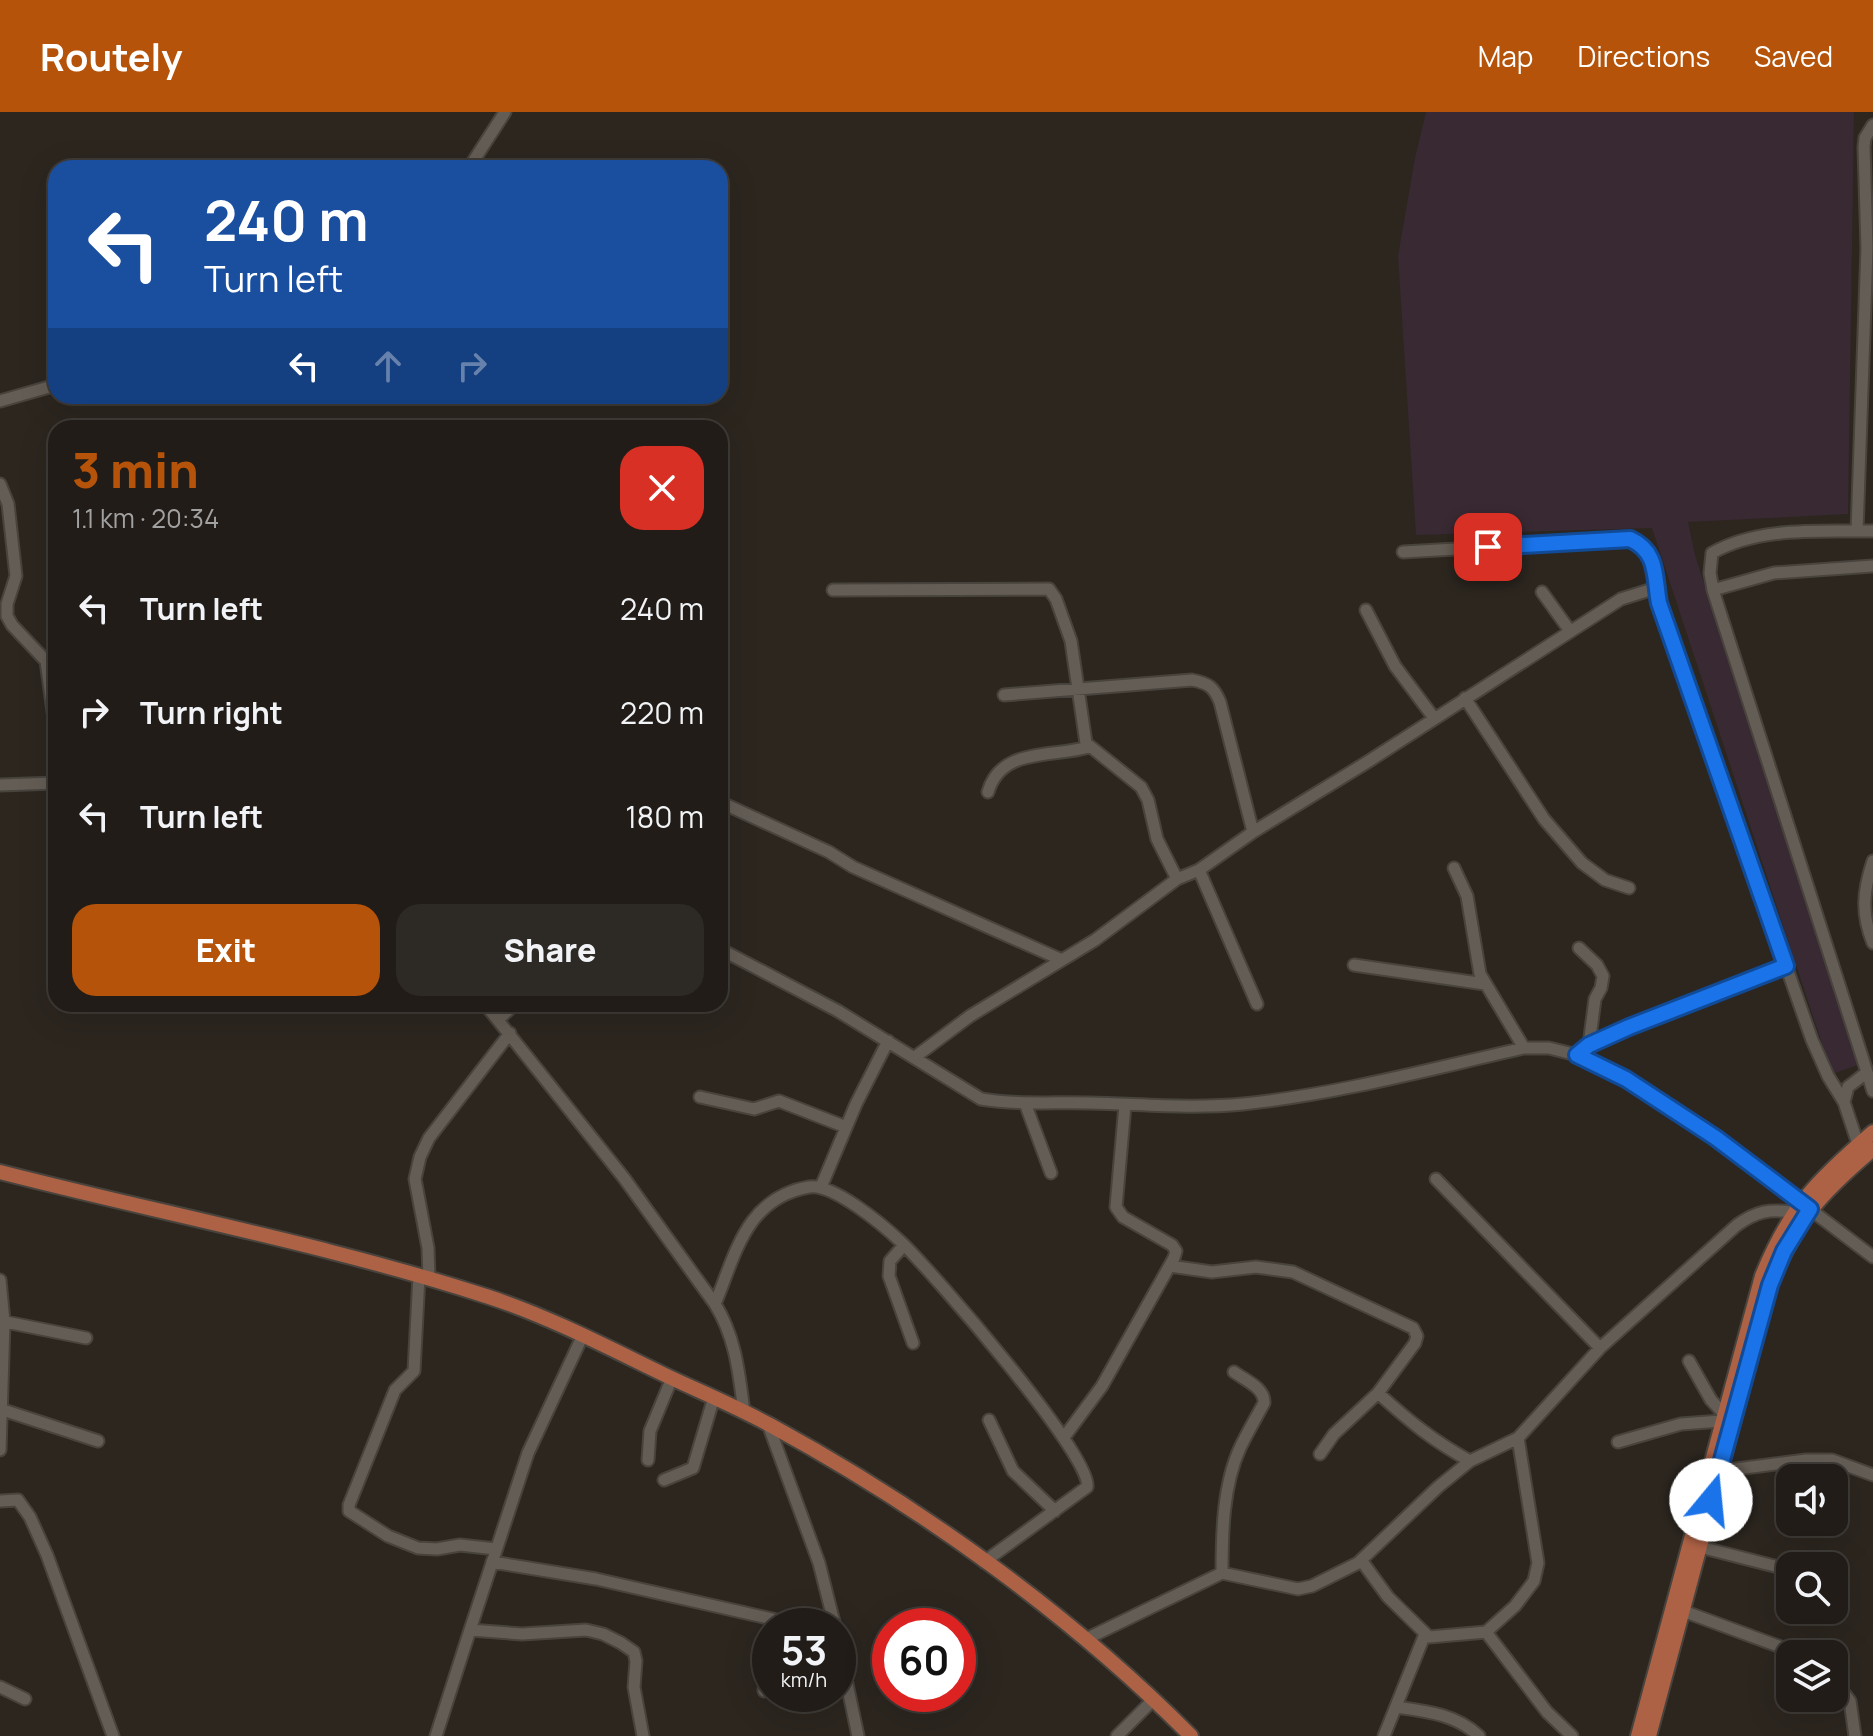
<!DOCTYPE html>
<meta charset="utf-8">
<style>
:root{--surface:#211c17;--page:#2d2924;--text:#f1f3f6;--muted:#a2a1a1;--line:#3e3a36;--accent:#b45309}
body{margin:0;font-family:Manrope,sans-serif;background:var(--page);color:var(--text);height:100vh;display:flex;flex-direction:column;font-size:30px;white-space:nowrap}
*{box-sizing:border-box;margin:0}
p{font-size:26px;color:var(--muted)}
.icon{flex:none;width:44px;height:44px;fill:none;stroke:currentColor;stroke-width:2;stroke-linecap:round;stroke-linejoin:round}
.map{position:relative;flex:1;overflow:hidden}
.details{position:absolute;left:48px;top:308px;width:680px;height:592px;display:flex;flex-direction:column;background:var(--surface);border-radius:24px;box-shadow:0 8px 32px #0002,0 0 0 2px var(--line)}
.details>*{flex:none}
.banner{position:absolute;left:48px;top:48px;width:680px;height:244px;border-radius:24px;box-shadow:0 8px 32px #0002,0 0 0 2px var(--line);background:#1a4fa0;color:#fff;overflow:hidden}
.buttons{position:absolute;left:1776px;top:1352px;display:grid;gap:16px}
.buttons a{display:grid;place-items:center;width:72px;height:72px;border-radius:16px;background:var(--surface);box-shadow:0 8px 32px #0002,0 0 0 2px var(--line);font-size:40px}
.speed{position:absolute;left:752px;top:1496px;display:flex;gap:16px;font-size:40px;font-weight:700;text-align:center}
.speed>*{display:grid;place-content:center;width:104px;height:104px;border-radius:50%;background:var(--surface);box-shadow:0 8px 32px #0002,0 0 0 2px var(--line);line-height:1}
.speed small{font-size:20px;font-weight:400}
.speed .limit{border:12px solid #d22;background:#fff;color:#111}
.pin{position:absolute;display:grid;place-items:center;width:68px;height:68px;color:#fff;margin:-34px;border-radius:16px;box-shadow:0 4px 12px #0006}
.me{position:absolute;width:88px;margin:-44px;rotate:17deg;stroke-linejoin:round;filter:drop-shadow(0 0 6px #0008)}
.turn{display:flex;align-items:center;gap:28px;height:168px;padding:0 24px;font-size:36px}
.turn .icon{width:104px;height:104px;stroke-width:2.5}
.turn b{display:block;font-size:56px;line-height:68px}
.lanes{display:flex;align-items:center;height:76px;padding:0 24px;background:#0003;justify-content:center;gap:40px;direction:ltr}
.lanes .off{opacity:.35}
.round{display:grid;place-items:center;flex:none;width:84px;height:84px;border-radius:24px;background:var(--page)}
.summary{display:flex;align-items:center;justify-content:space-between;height:136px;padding:0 24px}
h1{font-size:48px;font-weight:800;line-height:60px;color:var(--accent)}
.primary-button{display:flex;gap:16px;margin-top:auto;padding:16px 24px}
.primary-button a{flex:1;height:92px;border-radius:24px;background:var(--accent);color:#fff;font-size:32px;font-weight:800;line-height:92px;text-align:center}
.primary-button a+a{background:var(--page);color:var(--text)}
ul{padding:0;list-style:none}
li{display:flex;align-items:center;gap:24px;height:104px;padding:0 24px}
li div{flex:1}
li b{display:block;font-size:30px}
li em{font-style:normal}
header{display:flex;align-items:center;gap:48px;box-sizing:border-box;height:112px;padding:0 40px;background:var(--accent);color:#fff}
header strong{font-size:38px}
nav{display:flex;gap:44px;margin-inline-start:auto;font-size:28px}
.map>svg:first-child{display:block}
.education{fill:#392933}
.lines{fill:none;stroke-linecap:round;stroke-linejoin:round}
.minor-casing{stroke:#48433c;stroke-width:15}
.major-casing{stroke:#48433c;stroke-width:18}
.minor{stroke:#645d55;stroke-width:11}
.major{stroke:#ae6245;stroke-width:14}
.route-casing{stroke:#114b97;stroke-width:20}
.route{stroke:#1a73e8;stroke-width:14}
</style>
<header>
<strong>Routely</strong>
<nav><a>Map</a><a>Directions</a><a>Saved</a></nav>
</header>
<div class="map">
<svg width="1873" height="1624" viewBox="0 0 1873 1624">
<rect width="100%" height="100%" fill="#2c261f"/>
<path class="education" d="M1426,0H1854L1848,402L1688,410L1695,443L1858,953L1832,962L1652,416L1416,423L1398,144L1415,46Z"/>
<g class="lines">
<defs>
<path id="minor" d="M469,56L505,0
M0,289L56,273
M0,372L8,392L16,464L7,492V504L12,513L46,549L56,621
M1857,419L1867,136L1864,35L1865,26L1873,13
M1873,419C1820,420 1760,414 1712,441L1710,461L1713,478L1873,979
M1403,440L1630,427C1659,440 1654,466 1659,491L1812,928L1828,964L1844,990L1858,1032
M833,478L1049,477L1056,487L1071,529L1086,631L1141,675L1148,688L1157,727L1177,767
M1713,478L1774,461L1873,454
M1542,480L1570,519
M1366,498L1395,554L1434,606
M1004,583L1192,568C1208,571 1214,575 1220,590L1253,720
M1465,586L1544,707L1582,751L1605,768L1629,776
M0,673L56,671
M988,680C1001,635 1051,646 1089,635
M720,690L829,740L853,755L1062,848
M1873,749C1863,779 1861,802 1873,831
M1454,756L1467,784L1480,862L1524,936
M1199,758L1257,892
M1579,836L1597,853L1603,864L1601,876L1595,887L1589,933
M720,837L838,899L981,987C1017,993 1053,990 1090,991C1141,992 1192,997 1243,992C1339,982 1430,957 1524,936H1549L1577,943L1626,967L1716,1026L1873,1145
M1354,853L1485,872
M485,892L624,1066L715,1192C736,1226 739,1262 744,1300
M499,907L515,892
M1577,943L1589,933L1629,915L1786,854
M915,945L970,904L1095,828L1177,767L1199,758L1253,720L1369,649L1621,487L1656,476
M700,985L754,997L779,989L846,1015
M1844,990L1848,975L1866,961
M1025,991L1051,1061
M1436,1067L1600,1236
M821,1075L856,992L888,929
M904,1133L890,1149L889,1164L913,1231
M1170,1154L1212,1160L1256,1155L1293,1160L1413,1216L1417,1224L1415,1231L1378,1281L1334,1322L1320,1342
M419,1164L414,1259L395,1278L349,1393V1399L388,1424L418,1436L437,1437L460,1433L496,1437
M429,1167L428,1136L415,1067L420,1045L429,1026L510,921
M0,1168L4,1210L0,1338
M715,1192C736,1141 746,1086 809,1075C833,1071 883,1113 901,1130C930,1157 1095,1347 1087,1375L984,1450
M1,1209L86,1226
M583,1223L528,1341L470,1518L522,1522L586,1518L603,1522L621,1531L634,1540L636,1549L634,1575L643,1624
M1689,1249L1711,1288L1723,1301
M1378,1281C1409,1309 1433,1329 1470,1349
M3,1298L98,1329
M989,1308L1013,1359L1055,1399
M768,1312L819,1451L835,1514
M1065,1324L1102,1274L1174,1146L1176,1139L1172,1133L1123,1105L1116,1095L1125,993
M1618,1330L1681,1312L1721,1309
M648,1348L650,1319L672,1266
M1721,1359L1806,1348H1832L1873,1363
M664,1368L693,1356L714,1285
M0,1389L18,1388L30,1405L47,1443L113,1624
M1700,1435L1790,1458
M1361,1448L1388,1485L1429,1525L1486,1520L1515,1494L1534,1469L1538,1451L1518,1326
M492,1450L596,1467L803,1514
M1222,1461C1222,1421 1223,1373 1240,1336C1247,1321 1256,1306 1264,1291C1265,1276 1245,1268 1234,1260
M1683,1499L1800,1542
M1486,1520L1547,1600L1572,1624
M1086,1527L1222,1461L1298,1477L1312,1474L1358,1451L1438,1375L1470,1349L1518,1326L1600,1236L1737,1113C1757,1099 1769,1097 1793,1100
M838,1529L858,1624
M1834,1568L1850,1589L1855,1624
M0,1575L25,1587
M764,1579L766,1557L770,1550
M1396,1595C1425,1599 1456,1602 1479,1624
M436,1624L470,1518
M1117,1624L1153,1588
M1384,1624L1425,1522"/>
<path id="major" d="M0,1060C163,1102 329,1133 489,1185C550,1205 609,1236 667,1264C701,1280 737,1295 770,1313C921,1395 1070,1502 1191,1624
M1638,1624L1762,1164C1790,1095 1817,1068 1873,1020
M1649,1624L1770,1173C1797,1107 1820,1082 1873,1037"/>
</defs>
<use href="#minor" class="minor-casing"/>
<use href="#major" class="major-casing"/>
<use href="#minor" class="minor"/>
<use href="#major" class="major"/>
</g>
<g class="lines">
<defs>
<path id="route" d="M1488,435L1630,427C1659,440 1654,466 1659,491L1786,854L1629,915L1589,933L1577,943L1626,967L1716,1026L1810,1097L1784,1139L1770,1173L1711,1388"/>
</defs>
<use href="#route" class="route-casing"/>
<use href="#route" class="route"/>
</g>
</svg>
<div class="buttons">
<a><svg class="icon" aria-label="sound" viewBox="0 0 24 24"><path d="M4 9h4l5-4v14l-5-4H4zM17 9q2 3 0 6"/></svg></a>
<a><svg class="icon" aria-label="search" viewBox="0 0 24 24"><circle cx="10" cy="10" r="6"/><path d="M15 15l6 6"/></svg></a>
<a><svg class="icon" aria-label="layers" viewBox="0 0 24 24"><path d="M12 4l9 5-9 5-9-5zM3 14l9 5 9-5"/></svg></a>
</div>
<div class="speed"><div>53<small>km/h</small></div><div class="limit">60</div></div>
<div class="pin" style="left:1488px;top:435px;background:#d93025"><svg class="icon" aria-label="arrive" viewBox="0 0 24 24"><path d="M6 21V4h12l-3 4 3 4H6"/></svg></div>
<svg class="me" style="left:1711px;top:1388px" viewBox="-20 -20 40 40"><circle r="19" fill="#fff"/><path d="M0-13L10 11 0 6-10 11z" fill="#1a73e8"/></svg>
<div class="banner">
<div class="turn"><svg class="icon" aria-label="left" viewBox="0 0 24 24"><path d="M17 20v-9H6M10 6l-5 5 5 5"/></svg><div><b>240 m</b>Turn left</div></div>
<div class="lanes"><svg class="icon" aria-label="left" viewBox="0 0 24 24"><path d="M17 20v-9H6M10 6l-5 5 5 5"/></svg><svg class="icon off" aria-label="ahead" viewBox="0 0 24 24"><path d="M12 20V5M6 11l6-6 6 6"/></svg><svg class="icon off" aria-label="right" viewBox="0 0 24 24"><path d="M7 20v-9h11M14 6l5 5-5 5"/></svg></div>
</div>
<section class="details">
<div class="summary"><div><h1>3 min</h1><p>1.1 km · 20:34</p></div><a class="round" style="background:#d93025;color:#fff"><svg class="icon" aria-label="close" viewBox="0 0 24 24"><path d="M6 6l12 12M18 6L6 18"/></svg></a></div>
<ul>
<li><svg class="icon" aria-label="left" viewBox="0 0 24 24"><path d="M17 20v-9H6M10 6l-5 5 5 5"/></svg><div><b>Turn left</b></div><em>240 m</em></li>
<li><svg class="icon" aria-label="right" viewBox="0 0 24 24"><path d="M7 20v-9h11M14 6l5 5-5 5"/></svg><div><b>Turn right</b></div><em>220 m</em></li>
<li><svg class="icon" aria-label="left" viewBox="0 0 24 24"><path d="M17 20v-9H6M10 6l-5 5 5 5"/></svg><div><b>Turn left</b></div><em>180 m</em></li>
</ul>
<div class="primary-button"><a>Exit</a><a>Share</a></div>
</section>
</div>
